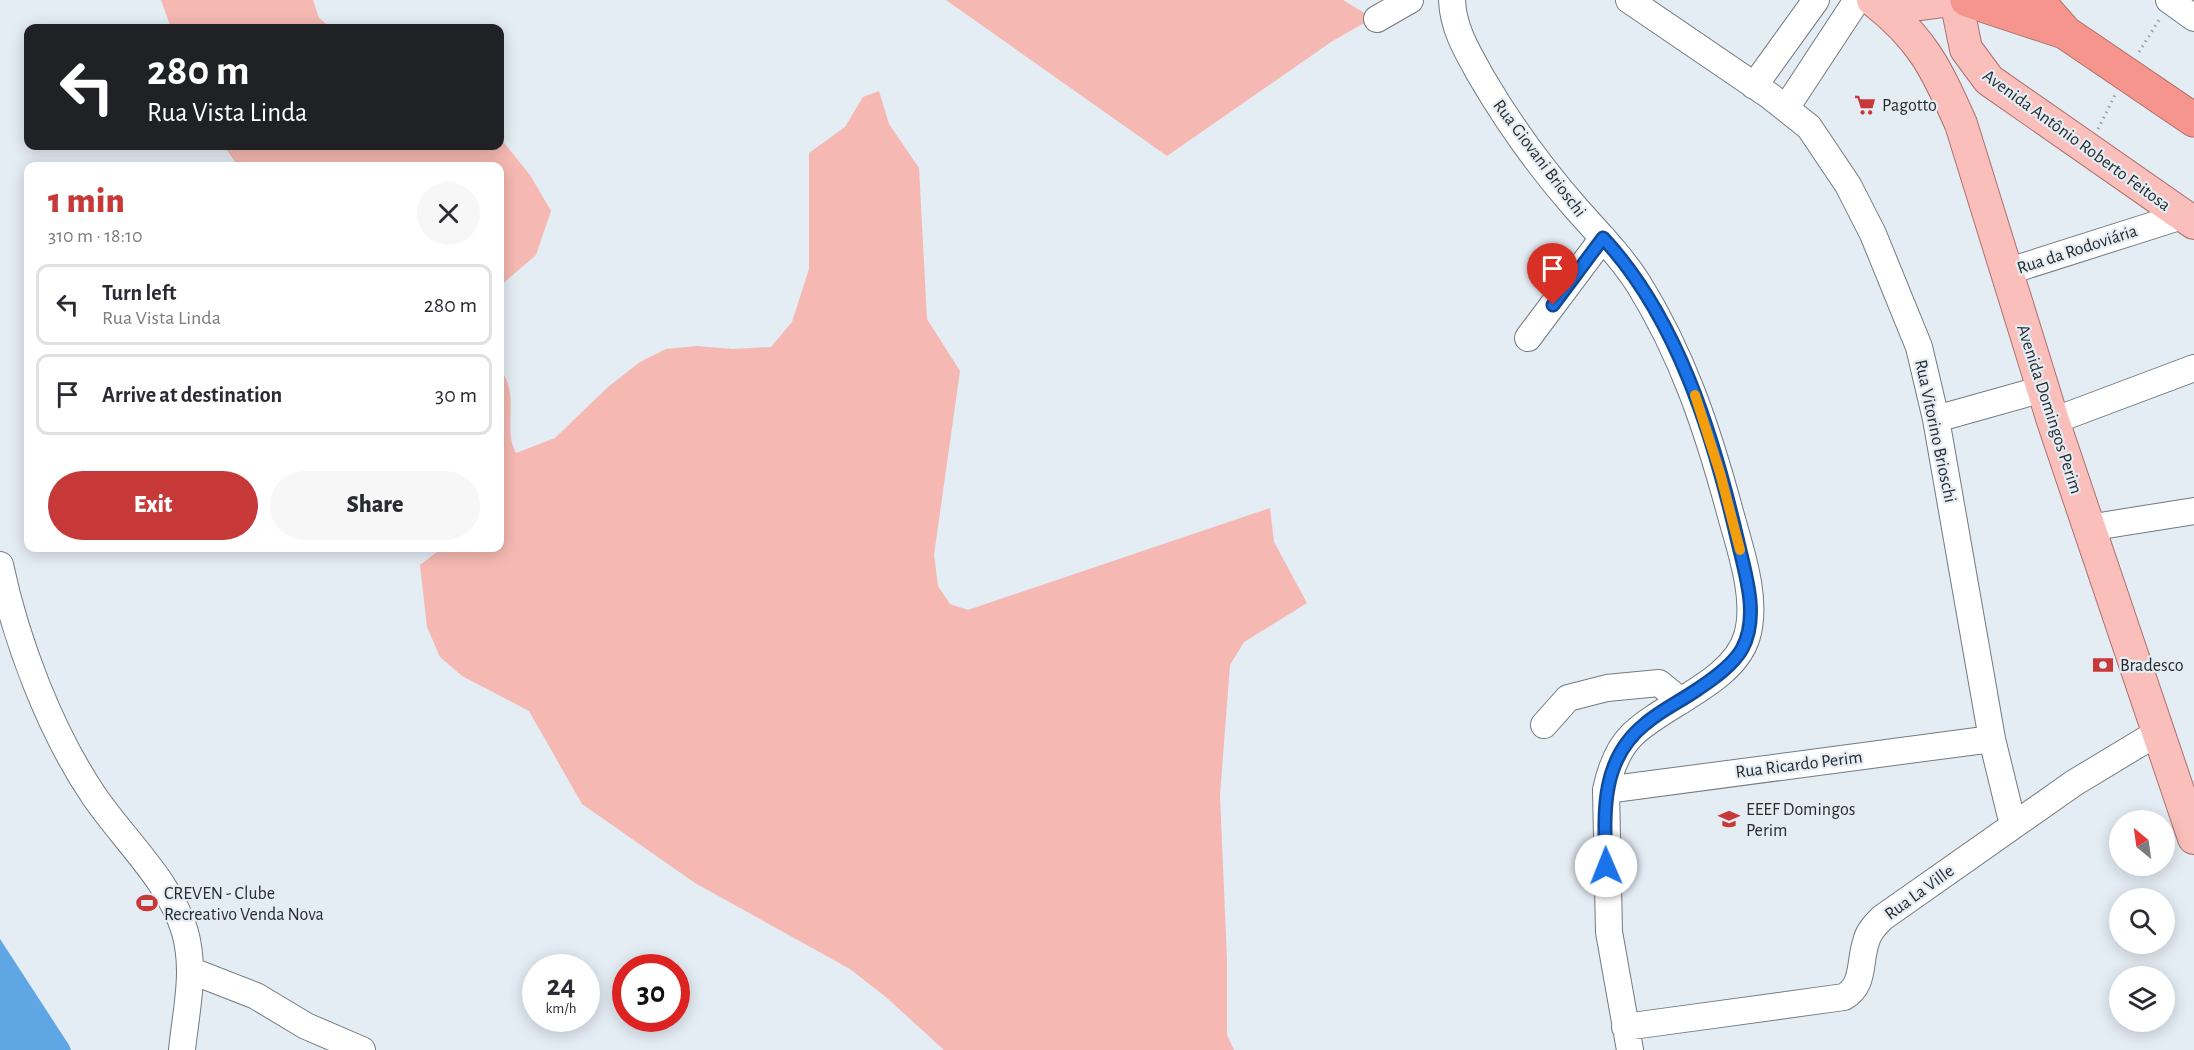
<!DOCTYPE html>
<meta charset="utf-8">
<style>
:root{--surface:#fff;--page:#f7f7f7;--text:#2b2b33;--muted:#7c7c81;--line:#e1e1e2;--accent:#c73838}
body{margin:0;font-family:"Alegreya Sans",sans-serif;background:var(--page);color:var(--text);height:100vh;display:flex;flex-direction:column;font-size:22px;white-space:nowrap}
*{box-sizing:border-box;margin:0}
p{font-size:20px;color:var(--muted)}
.icon{flex:none;width:33px;height:33px;fill:none;stroke:currentColor;stroke-width:2;stroke-linecap:round;stroke-linejoin:round}
.map{position:relative;flex:1;overflow:hidden}
.side{position:absolute;left:24px;top:162px;width:480px;height:390px;display:flex;flex-direction:column;background:var(--surface);border-radius:12px;box-shadow:0 3px 15px #0003}
.side>*{flex:none}
.hud{position:absolute;left:24px;top:24px;width:480px;height:126px;border-radius:12px;box-shadow:0 3px 15px #0003;background:#202124;color:#fff;overflow:hidden}
.needle{width:39px;rotate:331deg}
.buttons{position:absolute;left:2109px;top:810px;display:grid;gap:12px}
.buttons a{display:grid;place-items:center;width:66px;height:66px;border-radius:50%;background:var(--surface);box-shadow:0 3px 15px #0003;font-size:30px}
.speed{position:absolute;left:522px;top:954px;display:flex;gap:12px;font-size:30px;font-weight:700;text-align:center}
.speed>*{display:grid;place-content:center;width:78px;height:78px;border-radius:50%;background:var(--surface);box-shadow:0 3px 15px #0003;line-height:1}
.speed small{font-size:15px;font-weight:400}
.speed .limit{border:9px solid #d22;background:#fff;color:#111}
.pin{position:absolute;display:grid;place-items:center;width:51px;height:51px;color:#fff;margin:-62px -26px;border-radius:50% 50% 50% 0;rotate:-45deg;box-shadow:0 0 6px #0007}
.pin .icon{rotate:45deg}
.me{position:absolute;width:66px;margin:-33px;rotate:359deg;stroke-linejoin:round;filter:drop-shadow(0 0 4px #0008)}
.turn{display:flex;align-items:center;gap:21px;height:126px;padding:0 24px;font-size:27px}
.turn .icon{width:78px;height:78px;stroke-width:2.5}
.turn b{display:block;font-size:42px;line-height:51px}
.round{display:grid;place-items:center;flex:none;width:63px;height:63px;border-radius:32px;background:var(--page)}
.overview{display:flex;align-items:center;justify-content:space-between;height:102px;padding:0 24px}
h1{font-size:36px;font-weight:800;line-height:45px;color:var(--accent)}
.primary-button{display:flex;gap:12px;margin-top:auto;padding:12px 24px}
.primary-button a{flex:1;height:69px;border-radius:36px;background:var(--accent);color:#fff;font-size:24px;font-weight:800;line-height:69px;text-align:center}
.primary-button a+a{background:var(--page);color:var(--text)}
ul{padding:0;list-style:none}
li{display:flex;align-items:center;gap:18px;height:81px;margin:0 12px 9px;padding:0 12px;border:3px solid var(--line);border-radius:12px}
li div{flex:1}
li b{display:block;font-size:22px}
li em{font-style:normal}
.map>svg:first-child{display:block}
.green{fill:#f5b8b2}
.water{fill:#5ea6e4}
.lines{fill:none;stroke-linecap:round;stroke-linejoin:round}
.minor-casing{stroke:#737a81;stroke-width:28}
.major-casing{stroke:#ae706c;stroke-width:34}
.highway-casing{stroke:#ae706c;stroke-width:35}
.path{stroke:#9ba1a7;stroke-width:3;stroke-dasharray:1.5 4.5;stroke-linecap:butt}
.minor{stroke:#fff;stroke-width:26}
.major{stroke:#fabfbb;stroke-width:32}
.highway{stroke:#f6958d;stroke-width:33}
.route-casing{stroke:#114b97;stroke-width:15}
.route{stroke:#1a73e8;stroke-width:10}
.slow{stroke:#f59e0b;stroke-width:10}
.labels{text-anchor:middle;stroke-width:4.5;stroke-linejoin:round;paint-order:stroke}
.poi-label{font-size:18px;fill:#292c2f;stroke:#e4ecf4;text-anchor:start}
.street-label{font-size:18px;fill:#292c2f;stroke:#e4ecf4}
</style>
<div class="map">
<svg width="2194" height="1050" viewBox="0 0 2194 1050">
<rect width="100%" height="100%" fill="#e4ecf4"/>
<path class="green" d="M161,0H313L319,18L331,28H171Z
M946,0H1343L1373,18L1331,42L1167,156Z
M879,91L889,124L919,168L927,319L960,371L934,555L938,586L950,604L968,610L1270,508L1274,542L1307,603L1244,642L1230,665L1220,795L1227,960V1035L1234,1050H944L887,998L850,969L695,883L582,804L529,711L462,676L440,657L427,627L420,565L442,548H500V370C521,393 502,428 516,453L555,438L608,387L640,362L666,349L696,346L733,349L771,347L792,322L809,269V153L845,127L863,97Z
M500,138L530,175L551,211L536,255L500,286V166H238L224,146H500Z"/>
<path class="water" d="M0,939L69,1045L71,1050H0Z"/>
<g class="lines">
<defs>
<path id="minor" d="M1452,0C1453,29 1468,53 1482,78C1509,124 1540,167 1575,207C1597,232 1620,255 1638,283C1683,355 1708,431 1730,512C1740,549 1758,598 1747,636C1734,682 1663,704 1632,735C1618,749 1610,771 1606,790L1609,932L1630,1050
M1629,0L1770,96L1809,127L1848,185L1873,234L1919,347L1936,419L1992,739L2013,825
M2169,0L2194,18
M1377,19L1410,0
M1754,86L1816,0
M1786,108L1857,0
M2006,272L2182,216
M1528,338L1603,238
M1936,419L2043,389
M2053,421L2194,368
M2088,528L2194,511
M0,565C16,641 50,731 94,796C124,840 170,881 185,932C196,972 186,1010 182,1050
M1544,725L1568,698L1607,688L1659,683L1681,701
M1606,790L1992,739
M192,971L256,996L306,1026L362,1050
M1625,1027L1844,997C1865,985 1859,962 1866,942C1868,932 1875,925 1882,918L2074,783L2157,733"/>
<path id="major" d="M1873,0C1922,38 1936,68 1961,124L2053,421L2194,838
M1877,0L1921,4L1951,0
M1956,0L1966,49L1989,80L2194,223"/>
<path id="highway" d="M1967,0L2061,31
M2037,0L2066,33L2194,120"/>
</defs>
<use href="#minor" class="minor-casing"/>
<use href="#major" class="major-casing"/>
<use href="#highway" class="highway-casing"/>
<path class="path" d="M2139,52L2159,20
M2098,129L2115,95"/>
<use href="#minor" class="minor"/>
<use href="#major" class="major"/>
<use href="#highway" class="highway"/>
</g>
<g class="lines">
<defs>
<path id="route" d="M1553,305L1603,238C1677,317 1713,435 1737,538C1745,573 1760,616 1742,649C1733,665 1713,679 1698,689C1681,701 1661,710 1645,724C1600,760 1604,813 1606,866"/>
</defs>
<use href="#route" class="route-casing"/>
<use href="#route" class="route"/>
<path class="slow" d="M1695,395L1720,473L1740,550"/>
</g>
<defs>
<symbol id="supermarket-bare" viewBox="-9 -9 18 18"><path d="M-6-5.5h2.5l.6 2H6L4.5 2H-2.5L-4.4-4H-6ZM-1.5 3.2a1.3 1.3 0 1 0 .1 0ZM3 3.2a1.3 1.3 0 1 0 .1 0Z" fill="#c73838" stroke="#e4ecf4" stroke-width="2.5" paint-order="stroke"/></symbol>
<symbol id="bank-bare" viewBox="-9 -9 18 18"><path d="M-6-4H6V4H-6ZM0-2.3a2.3 2.3 0 1 0 0 4.6a2.3 2.3 0 1 0 0-4.6Z" fill="#c73838" stroke="#e4ecf4" stroke-width="2.5" paint-order="stroke"/></symbol>
<symbol id="school-bare" viewBox="-9 -9 18 18"><path d="M0-5L7-2L0 1L-7-2ZM-4 1L0 2.5L4 1V4Q0 6-4 4Z" fill="#c73838" stroke="#e4ecf4" stroke-width="2.5" paint-order="stroke"/></symbol>
<symbol id="stadium-bare" viewBox="-9 -9 18 18"><path d="M0-5a6.5 5 0 1 0 0 10a6.5 5 0 1 0 0-10ZM-3.5-1.8h7v3.6h-7Z" fill="#c73838" stroke="#e4ecf4" stroke-width="2.5" paint-order="stroke"/></symbol>
</defs>
<g fill-rule="evenodd">
<use href="#supermarket-bare" x="1850" y="90" width="30" height="30"/>
<use href="#bank-bare" x="2088" y="650" width="30" height="30"/>
<use href="#school-bare" x="1714" y="804" width="30" height="30"/>
<use href="#stadium-bare" x="132" y="888" width="30" height="30"/>
</g>
<g class="labels">
<g class="poi-label">
<text x="1882" y="111">Pagotto</text>
<text x="2120" y="671">Bradesco</text>
<text x="1746" y="815">EEEF Domingos<tspan x="1746" dy="21">Perim</tspan></text>
<text x="164" y="899">CREVEN - Clube<tspan x="164" dy="21">Recreativo Venda Nova</tspan></text>
</g>
<g class="street-label">
<text transform="translate(2077 140) rotate(36)" y="6">Avenida Antônio Roberto Feitosa</text>
<text transform="translate(1540 158) rotate(53)" y="6">Rua Giovani Brioschi</text>
<text transform="translate(2077 249) rotate(-18)" y="6">Rua da Rodoviária</text>
<text transform="translate(2050 409) rotate(72)" y="6">Avenida Domingos Perim</text>
<text transform="translate(1936 431) rotate(78)" y="6">Rua Vitorino Brioschi</text>
<text transform="translate(1799 764) rotate(-7)" y="6">Rua Ricardo Perim</text>
<text transform="translate(1919 892) rotate(-36)" y="6">Rua La Ville</text>
</g>
</g>
</svg>
<div class="buttons">
<a><svg class="needle" viewBox="-14 -14 28 28"><path d="M0-13l5 13h-10z" fill="#e53935"/><path d="M0 13l5-13h-10z" fill="#7c7c81"/></svg></a>
<a><svg class="icon" aria-label="search" viewBox="0 0 24 24"><circle cx="10" cy="10" r="6"/><path d="M15 15l6 6"/></svg></a>
<a><svg class="icon" aria-label="layers" viewBox="0 0 24 24"><path d="M12 4l9 5-9 5-9-5zM3 14l9 5 9-5"/></svg></a>
</div>
<div class="speed"><div>24<small>km/h</small></div><div class="limit">30</div></div>
<div class="pin" style="left:1553px;top:305px;background:#d93025"><svg class="icon" aria-label="arrive" viewBox="0 0 24 24"><path d="M6 21V4h12l-3 4 3 4H6"/></svg></div>
<svg class="me" style="left:1606px;top:866px" viewBox="-20 -20 40 40"><circle r="19" fill="#fff"/><path d="M0-13L10 11 0 6-10 11z" fill="#1a73e8"/></svg>
<div class="hud">
<div class="turn"><svg class="icon" aria-label="left" viewBox="0 0 24 24"><path d="M17 20v-9H6M10 6l-5 5 5 5"/></svg><div><b>280 m</b>Rua Vista Linda</div></div>
</div>
<section class="side">
<div class="overview"><div><h1>1 min</h1><p>310 m · 18:10</p></div><a class="round"><svg class="icon" aria-label="close" viewBox="0 0 24 24"><path d="M6 6l12 12M18 6L6 18"/></svg></a></div>
<ul>
<li><svg class="icon" aria-label="left" viewBox="0 0 24 24"><path d="M17 20v-9H6M10 6l-5 5 5 5"/></svg><div><b>Turn left</b><p>Rua Vista Linda</p></div><em>280 m</em></li>
<li><svg class="icon" aria-label="arrive" viewBox="0 0 24 24"><path d="M6 21V4h12l-3 4 3 4H6"/></svg><div><b>Arrive at destination</b></div><em>30 m</em></li>
</ul>
<div class="primary-button"><a>Exit</a><a>Share</a></div>
</section>
</div>
